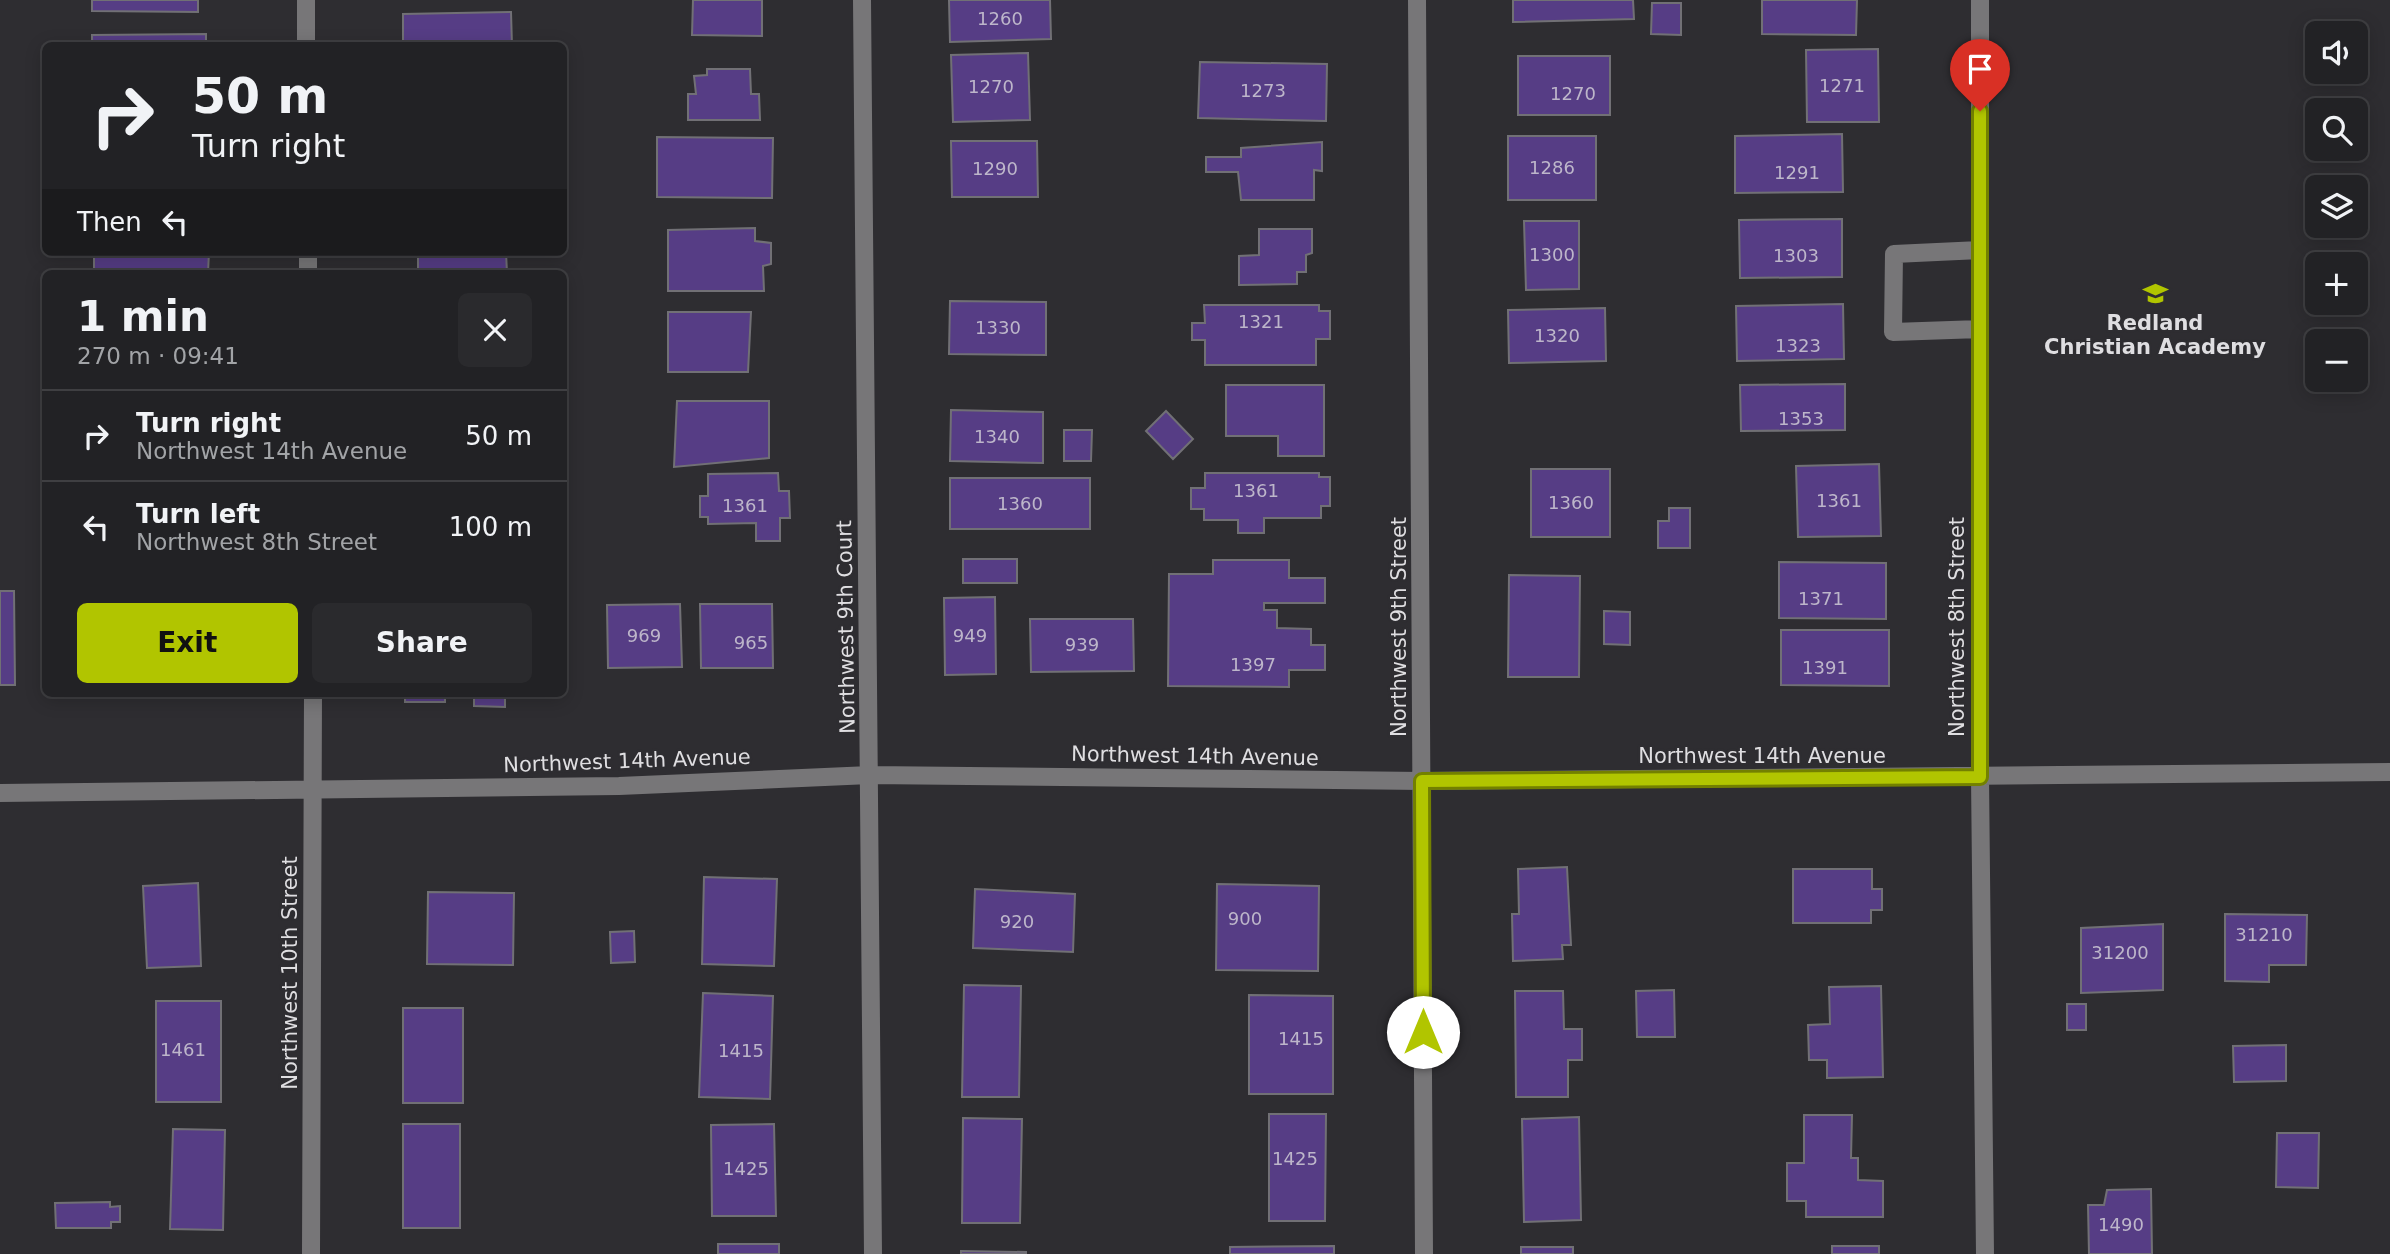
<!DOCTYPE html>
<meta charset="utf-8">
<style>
:root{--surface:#222225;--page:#2a2a2d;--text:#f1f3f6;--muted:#a2a4a7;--line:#3f3f42;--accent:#b1c500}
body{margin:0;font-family:"DejaVu Sans",sans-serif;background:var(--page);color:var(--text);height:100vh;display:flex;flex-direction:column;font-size:26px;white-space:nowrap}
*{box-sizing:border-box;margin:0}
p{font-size:23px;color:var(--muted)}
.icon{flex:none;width:38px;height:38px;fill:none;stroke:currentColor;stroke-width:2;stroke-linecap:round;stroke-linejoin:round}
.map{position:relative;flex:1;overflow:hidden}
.sheet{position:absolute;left:42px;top:270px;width:525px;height:427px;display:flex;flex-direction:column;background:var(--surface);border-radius:10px;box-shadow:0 4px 18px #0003,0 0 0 2px var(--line)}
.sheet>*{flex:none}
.banner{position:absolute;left:42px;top:42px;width:525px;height:214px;border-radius:10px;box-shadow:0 4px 18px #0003,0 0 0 2px var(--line);background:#222225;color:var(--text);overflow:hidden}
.fabs{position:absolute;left:2305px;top:21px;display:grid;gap:14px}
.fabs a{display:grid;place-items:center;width:63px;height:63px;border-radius:10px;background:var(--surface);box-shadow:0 4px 18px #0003,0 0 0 2px var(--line);font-size:35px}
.pin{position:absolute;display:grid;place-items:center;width:60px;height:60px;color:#fff;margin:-72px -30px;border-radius:50% 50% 50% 0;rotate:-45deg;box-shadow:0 0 7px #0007}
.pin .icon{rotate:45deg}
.me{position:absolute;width:77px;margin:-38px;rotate:0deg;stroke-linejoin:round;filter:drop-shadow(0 0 5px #0008)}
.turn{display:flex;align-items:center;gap:24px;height:147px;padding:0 35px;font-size:32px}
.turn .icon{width:91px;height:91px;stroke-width:2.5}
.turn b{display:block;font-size:49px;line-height:60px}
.then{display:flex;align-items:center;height:66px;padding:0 35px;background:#0003;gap:14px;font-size:26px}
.round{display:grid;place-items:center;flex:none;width:74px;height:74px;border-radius:10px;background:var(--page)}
.summary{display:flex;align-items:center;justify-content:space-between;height:119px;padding:0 35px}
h1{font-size:42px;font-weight:600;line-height:52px}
.action{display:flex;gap:14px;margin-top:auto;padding:14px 35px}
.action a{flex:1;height:80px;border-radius:10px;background:var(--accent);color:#111;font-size:28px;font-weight:600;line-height:80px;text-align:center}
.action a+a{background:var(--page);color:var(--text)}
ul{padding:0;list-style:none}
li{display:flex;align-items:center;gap:21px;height:91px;padding:0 35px;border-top:2px solid var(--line)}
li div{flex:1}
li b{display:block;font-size:26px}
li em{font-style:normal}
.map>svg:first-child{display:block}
.building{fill:#563d85;stroke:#717075;stroke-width:2}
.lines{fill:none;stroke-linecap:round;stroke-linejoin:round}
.minor{stroke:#777678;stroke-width:18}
.route-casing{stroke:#738000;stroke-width:18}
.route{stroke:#b1c500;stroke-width:12}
.labels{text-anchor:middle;stroke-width:5;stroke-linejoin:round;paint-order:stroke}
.number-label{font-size:18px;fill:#bdb6ca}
.poi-label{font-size:21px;font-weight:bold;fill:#dfdee1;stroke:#2e2d31}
.street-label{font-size:21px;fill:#dfdee1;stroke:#2e2d31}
</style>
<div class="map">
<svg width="2390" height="1254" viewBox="0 0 2390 1254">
<rect width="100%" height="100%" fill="#2e2d31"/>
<path class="building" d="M92,0H198V12L92,11Z
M693,0H762V36L692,35Z
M949,0H1050L1051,39L950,42Z
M1513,0H1633L1634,19L1513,22Z
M1762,0H1857L1856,35L1762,34Z
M1652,3H1681V35L1651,34Z
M511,12L512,46H403V14Z
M206,34V46H92V35Z
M1878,49L1879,122H1807L1806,50Z
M1028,53L1030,120L953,122L951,55Z
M1518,56H1610V115H1518Z
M1200,62L1327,64L1326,121L1198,118Z
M707,69H750L751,94H759L760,120H688V94H696L694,76L707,75Z
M1842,134L1843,192L1735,193V136Z
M1508,136H1596V200H1508Z
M657,137L773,138L772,198L657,197Z
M951,141H1037L1038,197H952Z
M1322,142V171L1314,170V200H1241L1238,172H1206V157H1241V148Z
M1842,219V277L1740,278L1739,220Z
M1524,221H1579V289L1526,290Z
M755,228V241L771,243V264L763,266L764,291H668V230Z
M1259,229H1312V253L1306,255V272H1297V284L1239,285V256L1259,255Z
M94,252H209L208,273H94Z
M418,252H506L507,273H418Z
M950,301L1046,302V355L949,354Z
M1843,304L1844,359L1737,361L1736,306Z
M1204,305H1319V311H1330V339H1316V365H1205V340H1192V323H1205Z
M1605,308L1606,361L1509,363L1508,310Z
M668,312H751L748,372H668Z
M1845,384V430L1741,431L1740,385Z
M1226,385H1324V456H1278V436H1226Z
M677,401H769V458L674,467Z
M951,410L1043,412V463L950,461Z
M1166,411L1193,439L1173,459L1146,431Z
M1064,430H1092L1091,461H1064Z
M1879,464L1881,536L1798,537L1796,466Z
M1531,469H1610V537H1531Z
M778,473L779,491H789L790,518H780V541H756V523L708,524V517H700V496H708V474Z
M1205,473H1319V477H1330V506H1321V518H1264V533H1238V520H1204V509H1191V488H1205Z
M950,478H1090V529H950Z
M1669,508H1690V548H1658V521H1669Z
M963,559H1017V583H963Z
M1213,560H1289V578H1325V603H1264V610H1277V628L1311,629V645H1325V670H1289V687L1168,686L1169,574H1213Z
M1779,562L1886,563V619L1779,618Z
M1509,575L1580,576L1579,677H1508Z
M0,591H14L15,685H0Z
M995,597L996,674L945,675L944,598Z
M680,604L682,667L608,668L607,605Z
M700,604H772L773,668H701Z
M1604,611L1630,612V645L1604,644Z
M1030,619H1133L1134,671L1031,672Z
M1781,630H1889V686L1781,685Z
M405,693H445V702H405Z
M474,693H505V707L474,706Z
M1567,867L1571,945H1562L1563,959L1513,961L1512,914H1519L1518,869Z
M1793,869H1872V889H1882V910H1871V923H1793Z
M704,877L777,879L774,966L702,964Z
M198,883L201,966L147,968L143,886Z
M1217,884L1319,886L1318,971L1216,970Z
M975,889L1075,894L1073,952L973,948Z
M428,892L514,893L513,965L427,964Z
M2225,914L2307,915L2306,965H2269V982L2225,981Z
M2163,924V990L2081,993V928Z
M634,931L635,962L611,963L610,932Z
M964,985L1021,986L1019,1097H962Z
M1881,986L1883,1077L1827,1078V1060H1809L1808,1025L1830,1024L1829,987Z
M1674,990L1675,1037H1637L1636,991Z
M1515,991H1563L1564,1029H1582V1060H1568V1097H1516Z
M703,993L773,996L770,1099L699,1097Z
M1249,995L1333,996V1094H1249Z
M156,1001H221V1102H156Z
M2067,1004H2086V1030H2067Z
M403,1008H463V1103H403Z
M2286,1045V1081L2234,1082L2233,1046Z
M1269,1114H1326L1325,1221H1269Z
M1804,1115H1852L1851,1158H1858V1180L1883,1181V1217H1806V1201H1787V1163H1804Z
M1579,1117L1581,1220L1524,1222L1522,1119Z
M963,1118L1022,1119L1020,1223H962Z
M403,1124H460V1228H403Z
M774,1124L776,1216H712L711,1125Z
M173,1129L225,1130L223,1230L170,1229Z
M2277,1133H2319L2318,1188L2276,1187Z
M2151,1189L2152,1254H2089L2088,1205H2104L2107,1190Z
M110,1202V1207L120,1206V1222H111V1228H56L55,1203Z
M718,1244H779V1254H718Z
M1334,1246V1254H1230V1247Z
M1832,1246H1879V1254H1832Z
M1521,1247H1573V1254H1521Z
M961,1251L1026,1252V1254H961Z"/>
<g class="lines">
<path class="minor" d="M306,0V46
M862,0L873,1254
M1417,0L1424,1254
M1980,0V777L1985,1254
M1980,250L1894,254L1893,332L1980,329
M308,252V273
M0,793L619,786L870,775L1422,781L2390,772
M311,1254L313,693"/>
</g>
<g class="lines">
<defs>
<path id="route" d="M1423,1032L1422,781L1980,777V111"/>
</defs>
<use href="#route" class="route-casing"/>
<use href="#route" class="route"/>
</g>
<defs>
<symbol id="school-bare" viewBox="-9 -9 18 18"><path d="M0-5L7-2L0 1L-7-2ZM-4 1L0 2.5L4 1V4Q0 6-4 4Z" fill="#b1c500" stroke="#2e2d31" stroke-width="2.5" paint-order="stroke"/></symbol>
</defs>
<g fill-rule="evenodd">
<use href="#school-bare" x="2138" y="276" width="35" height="35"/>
</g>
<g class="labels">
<g class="number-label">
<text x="1000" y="25">1260</text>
<text x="1842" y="92">1271</text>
<text x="991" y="93">1270</text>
<text x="1263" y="97">1273</text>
<text x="1573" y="100">1270</text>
<text x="1552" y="174">1286</text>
<text x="995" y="175">1290</text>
<text x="1797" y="179">1291</text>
<text x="1552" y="261">1300</text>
<text x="1796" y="262">1303</text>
<text x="1261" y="328">1321</text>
<text x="998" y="334">1330</text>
<text x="1557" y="342">1320</text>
<text x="1798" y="352">1323</text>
<text x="1801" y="425">1353</text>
<text x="997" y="443">1340</text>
<text x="1256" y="497">1361</text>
<text x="1839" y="507">1361</text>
<text x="1571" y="509">1360</text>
<text x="1020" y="510">1360</text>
<text x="745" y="512">1361</text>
<text x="1821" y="605">1371</text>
<text x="644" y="642">969</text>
<text x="970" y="642">949</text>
<text x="751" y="649">965</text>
<text x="1082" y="651">939</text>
<text x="1253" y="671">1397</text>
<text x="1825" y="674">1391</text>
<text x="1245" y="925">900</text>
<text x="1017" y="928">920</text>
<text x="2264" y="941">31210</text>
<text x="2120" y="959">31200</text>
<text x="1301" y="1045">1415</text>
<text x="183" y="1056">1461</text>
<text x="741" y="1057">1415</text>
<text x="1295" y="1165">1425</text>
<text x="746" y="1175">1425</text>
<text x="2121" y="1231">1490</text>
</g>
<g class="poi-label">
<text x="2155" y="330">Redland<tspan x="2155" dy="24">Christian Academy</tspan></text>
</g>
<g class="street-label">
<text transform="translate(846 627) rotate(-91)" y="7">Northwest 9th Court</text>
<text transform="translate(1399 627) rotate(-90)" y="7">Northwest 9th Street</text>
<text transform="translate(1957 627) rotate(-90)" y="7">Northwest 8th Street</text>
<text transform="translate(1195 756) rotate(1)" y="7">Northwest 14th Avenue</text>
<text x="1762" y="763">Northwest 14th Avenue</text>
<text transform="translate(627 761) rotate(-2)" y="7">Northwest 14th Avenue</text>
<text transform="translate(290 973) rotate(-90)" y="7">Northwest 10th Street</text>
</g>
</g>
</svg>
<div class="fabs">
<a><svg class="icon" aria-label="sound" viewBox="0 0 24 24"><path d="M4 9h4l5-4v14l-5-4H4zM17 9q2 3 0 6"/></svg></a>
<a><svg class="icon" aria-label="search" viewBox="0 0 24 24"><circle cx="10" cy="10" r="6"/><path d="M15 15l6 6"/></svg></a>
<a><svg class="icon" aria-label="layers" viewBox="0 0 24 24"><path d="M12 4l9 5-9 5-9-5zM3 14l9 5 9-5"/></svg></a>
<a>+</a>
<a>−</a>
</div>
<div class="pin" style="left:1980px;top:111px;background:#d93025"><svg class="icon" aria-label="arrive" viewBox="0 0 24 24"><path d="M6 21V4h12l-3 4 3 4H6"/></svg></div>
<svg class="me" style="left:1423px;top:1032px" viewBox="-20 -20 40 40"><circle r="19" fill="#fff"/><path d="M0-13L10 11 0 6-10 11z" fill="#b1c500"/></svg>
<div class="banner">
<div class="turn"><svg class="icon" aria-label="right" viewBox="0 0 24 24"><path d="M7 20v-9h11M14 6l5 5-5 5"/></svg><div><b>50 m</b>Turn right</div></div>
<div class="then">Then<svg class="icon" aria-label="left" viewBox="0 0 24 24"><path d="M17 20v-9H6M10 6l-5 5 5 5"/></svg></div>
</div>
<section class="sheet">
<div class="summary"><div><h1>1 min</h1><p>270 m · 09:41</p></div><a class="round"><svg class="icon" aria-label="close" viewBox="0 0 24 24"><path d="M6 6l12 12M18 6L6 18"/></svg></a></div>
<ul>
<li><svg class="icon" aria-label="right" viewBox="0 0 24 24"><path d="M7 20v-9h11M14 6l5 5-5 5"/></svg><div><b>Turn right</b><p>Northwest 14th Avenue</p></div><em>50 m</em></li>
<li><svg class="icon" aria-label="left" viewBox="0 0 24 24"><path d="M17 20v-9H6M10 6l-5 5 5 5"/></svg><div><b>Turn left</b><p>Northwest 8th Street</p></div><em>100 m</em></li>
</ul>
<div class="action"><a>Exit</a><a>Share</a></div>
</section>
</div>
